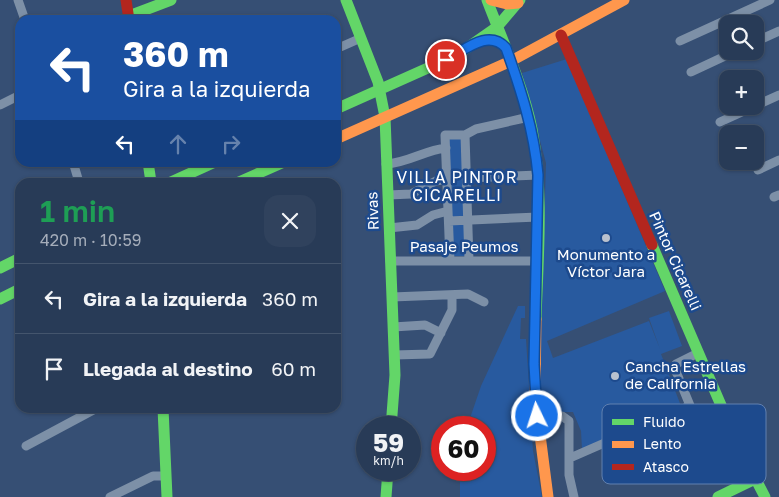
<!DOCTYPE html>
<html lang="es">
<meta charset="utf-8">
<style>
:root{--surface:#283b57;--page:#30425d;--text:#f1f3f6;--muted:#a5adba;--line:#44556d}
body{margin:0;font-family:"Golos Text",sans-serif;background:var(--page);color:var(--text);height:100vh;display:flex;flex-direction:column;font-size:19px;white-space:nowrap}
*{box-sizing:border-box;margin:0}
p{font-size:16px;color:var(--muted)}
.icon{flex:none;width:28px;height:28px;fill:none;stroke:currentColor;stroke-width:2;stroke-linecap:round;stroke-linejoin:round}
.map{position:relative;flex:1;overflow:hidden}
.side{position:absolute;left:15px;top:178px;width:326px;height:235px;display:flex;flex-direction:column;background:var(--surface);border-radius:15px;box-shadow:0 1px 4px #0004,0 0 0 1px var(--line)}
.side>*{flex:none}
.top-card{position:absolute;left:15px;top:15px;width:326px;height:152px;border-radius:15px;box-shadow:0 1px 4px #0004,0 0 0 1px var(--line);background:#1a4fa0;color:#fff;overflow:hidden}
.fabs{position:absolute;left:719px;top:15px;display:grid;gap:10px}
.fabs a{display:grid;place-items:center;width:45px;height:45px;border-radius:10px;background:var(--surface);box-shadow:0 1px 4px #0004,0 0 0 1px var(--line);font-size:25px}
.speed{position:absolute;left:356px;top:416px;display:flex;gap:10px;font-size:25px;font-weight:700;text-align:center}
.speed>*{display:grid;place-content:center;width:65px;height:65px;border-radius:50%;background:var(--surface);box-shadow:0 1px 4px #0004,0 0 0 1px var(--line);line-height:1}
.speed small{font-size:12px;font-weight:400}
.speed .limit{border:8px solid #d22;background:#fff;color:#111}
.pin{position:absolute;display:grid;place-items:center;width:42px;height:42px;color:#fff;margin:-21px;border:2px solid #fff;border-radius:50%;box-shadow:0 1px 5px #0007}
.me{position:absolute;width:55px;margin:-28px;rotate:356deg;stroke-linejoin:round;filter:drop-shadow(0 0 4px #0008)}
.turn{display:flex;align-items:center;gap:18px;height:105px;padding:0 25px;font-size:22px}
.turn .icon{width:65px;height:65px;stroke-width:2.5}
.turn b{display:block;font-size:35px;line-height:42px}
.lanes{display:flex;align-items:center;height:48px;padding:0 25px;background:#0003;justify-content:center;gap:25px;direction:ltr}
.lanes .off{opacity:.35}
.round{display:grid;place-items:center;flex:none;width:52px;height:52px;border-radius:15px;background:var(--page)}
.headline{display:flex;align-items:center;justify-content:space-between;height:85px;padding:0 25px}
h1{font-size:30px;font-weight:600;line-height:38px;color:#1e9e55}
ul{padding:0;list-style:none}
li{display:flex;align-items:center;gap:15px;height:70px;padding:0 25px;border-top:1px solid var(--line)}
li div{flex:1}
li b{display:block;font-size:19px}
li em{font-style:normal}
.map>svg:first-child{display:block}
.green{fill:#285a9f}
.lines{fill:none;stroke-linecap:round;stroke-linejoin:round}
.street{stroke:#7d90a7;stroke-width:9}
.fast{stroke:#63d668;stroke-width:11}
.slow{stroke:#ff974d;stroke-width:11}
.jam{stroke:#b3261e;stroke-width:11}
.route-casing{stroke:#114b97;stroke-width:12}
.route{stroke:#1a73e8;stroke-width:9}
.poi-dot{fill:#b9c1ce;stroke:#1d4a8d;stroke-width:2}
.labels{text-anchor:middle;stroke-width:5;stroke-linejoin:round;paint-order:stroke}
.street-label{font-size:15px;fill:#fff;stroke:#1d4a8d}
.poi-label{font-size:15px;fill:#fff;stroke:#1d4a8d}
.neighbourhood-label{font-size:16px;letter-spacing:1px;fill:#fff;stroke:#1d4a8d}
.key{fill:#1d4a8d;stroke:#6180af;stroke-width:1}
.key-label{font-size:14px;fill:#fff}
</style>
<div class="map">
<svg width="779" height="497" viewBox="0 0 779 497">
<rect width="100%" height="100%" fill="#364f74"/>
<path class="green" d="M567,59L665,291L547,341L553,358L649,321L660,349L649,318L669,311L682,346L661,354L681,406L582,449L581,431L573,412H543L540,374L546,163L522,73Z
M463,136L467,256H451L447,137Z
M518,306H525V318H521L520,339H526L533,451L542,497H460V470H485V428L467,427L481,386Z"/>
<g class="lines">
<path class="street" d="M18,0L25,20
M680,41L770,0
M755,42L779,31
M336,49L361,38
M691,72L736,51
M0,105L20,95
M755,106L779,95
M720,122L755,106
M465,135L469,261
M73,162L79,182
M386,164C408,163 425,150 446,148
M758,170L779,160
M467,178L538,175
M388,195L411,194L436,181L447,179
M774,197L779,195
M449,221L538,217
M389,228L417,225L433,215L448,211
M390,261H537
M450,261L445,135H465L476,129L529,117
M392,297L468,294L484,302
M393,327L425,325L441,333
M698,353L676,364L675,369L712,459L739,447
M394,355L430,354L452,310V295
M537,417L562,416L569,421V475L574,497
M26,446L97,408
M570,458L689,406
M110,497L153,476H166"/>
<path class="fast" d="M346,0L378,82L385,117L395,375L391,428
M487,0C503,42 523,85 532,129C544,192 538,256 536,319
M129,16L171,0
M497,27L520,0
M336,109L457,55L497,27
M148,162L151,182
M171,182L215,162
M239,182L284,162
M652,245L739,447L765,497
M0,268L20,258
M0,299L20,289
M163,408L167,497
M386,497L388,470
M718,497L755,479"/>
<path class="slow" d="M491,0L507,4L518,3
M511,61L624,0
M336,139L511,61
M536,319L535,396L548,497"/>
<path class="jam" d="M126,0L129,20
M561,35L652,245"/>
</g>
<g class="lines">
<defs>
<path id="route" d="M446,60C464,51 488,28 506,48C521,90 534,130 538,175L534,364L537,416"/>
</defs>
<use href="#route" class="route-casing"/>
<use href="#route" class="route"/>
</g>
<g class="poi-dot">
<circle cx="606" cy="238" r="5"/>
<circle cx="615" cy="376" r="5"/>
</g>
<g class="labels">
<g class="street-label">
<text transform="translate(373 211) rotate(-92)" y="5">Rivas</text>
<text x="464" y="252">Pasaje Peumos</text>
<text transform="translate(675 261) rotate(66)" y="5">Pintor Cicarelli</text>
</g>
<g class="poi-label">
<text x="606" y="260">Monumento a<tspan x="606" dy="17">Víctor Jara</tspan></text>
<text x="625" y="372" text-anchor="start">Cancha Estrellas<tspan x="625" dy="17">de California</tspan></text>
</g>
<g class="neighbourhood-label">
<text x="457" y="183">VILLA PINTOR<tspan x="457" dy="18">CICARELLI</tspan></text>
</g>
</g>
<rect x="602" y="404" width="164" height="80" rx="8" class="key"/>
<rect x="612" y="419" width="22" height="6" fill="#63d668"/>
<rect x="612" y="441" width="22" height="7" fill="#ff974d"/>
<rect x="612" y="464" width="22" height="6" fill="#b3261e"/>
<g class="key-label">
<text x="643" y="427">Fluido</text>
<text x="643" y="449">Lento</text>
<text x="643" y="472">Atasco</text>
</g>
</svg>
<div class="fabs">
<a><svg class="icon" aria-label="search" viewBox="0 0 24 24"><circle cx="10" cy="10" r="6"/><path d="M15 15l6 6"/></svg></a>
<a>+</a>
<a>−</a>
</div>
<div class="speed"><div>59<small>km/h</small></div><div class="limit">60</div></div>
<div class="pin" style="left:446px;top:60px;background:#d93025"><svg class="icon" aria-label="arrive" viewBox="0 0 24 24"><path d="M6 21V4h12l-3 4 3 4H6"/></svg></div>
<svg class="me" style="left:537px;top:416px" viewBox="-20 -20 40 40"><circle r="17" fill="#1a73e8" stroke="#fff" stroke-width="3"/><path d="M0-11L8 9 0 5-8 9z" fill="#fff"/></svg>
<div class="top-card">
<div class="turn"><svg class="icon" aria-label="left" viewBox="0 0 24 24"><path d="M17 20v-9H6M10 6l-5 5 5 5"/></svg><div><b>360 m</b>Gira a la izquierda</div></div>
<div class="lanes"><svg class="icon" aria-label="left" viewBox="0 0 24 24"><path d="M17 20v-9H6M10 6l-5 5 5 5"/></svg><svg class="icon off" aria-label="ahead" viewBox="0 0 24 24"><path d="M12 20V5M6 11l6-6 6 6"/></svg><svg class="icon off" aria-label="right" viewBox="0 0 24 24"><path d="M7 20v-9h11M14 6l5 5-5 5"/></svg></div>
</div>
<section class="side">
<div class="headline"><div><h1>1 min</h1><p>420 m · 10:59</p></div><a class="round"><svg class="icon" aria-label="close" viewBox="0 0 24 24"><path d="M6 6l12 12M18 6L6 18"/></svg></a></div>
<ul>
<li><svg class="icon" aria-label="left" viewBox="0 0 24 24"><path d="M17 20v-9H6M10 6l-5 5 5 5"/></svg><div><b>Gira a la izquierda</b></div><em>360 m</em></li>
<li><svg class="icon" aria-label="arrive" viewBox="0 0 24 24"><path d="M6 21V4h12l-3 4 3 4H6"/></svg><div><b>Llegada al destino</b></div><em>60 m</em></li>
</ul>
</section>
</div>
